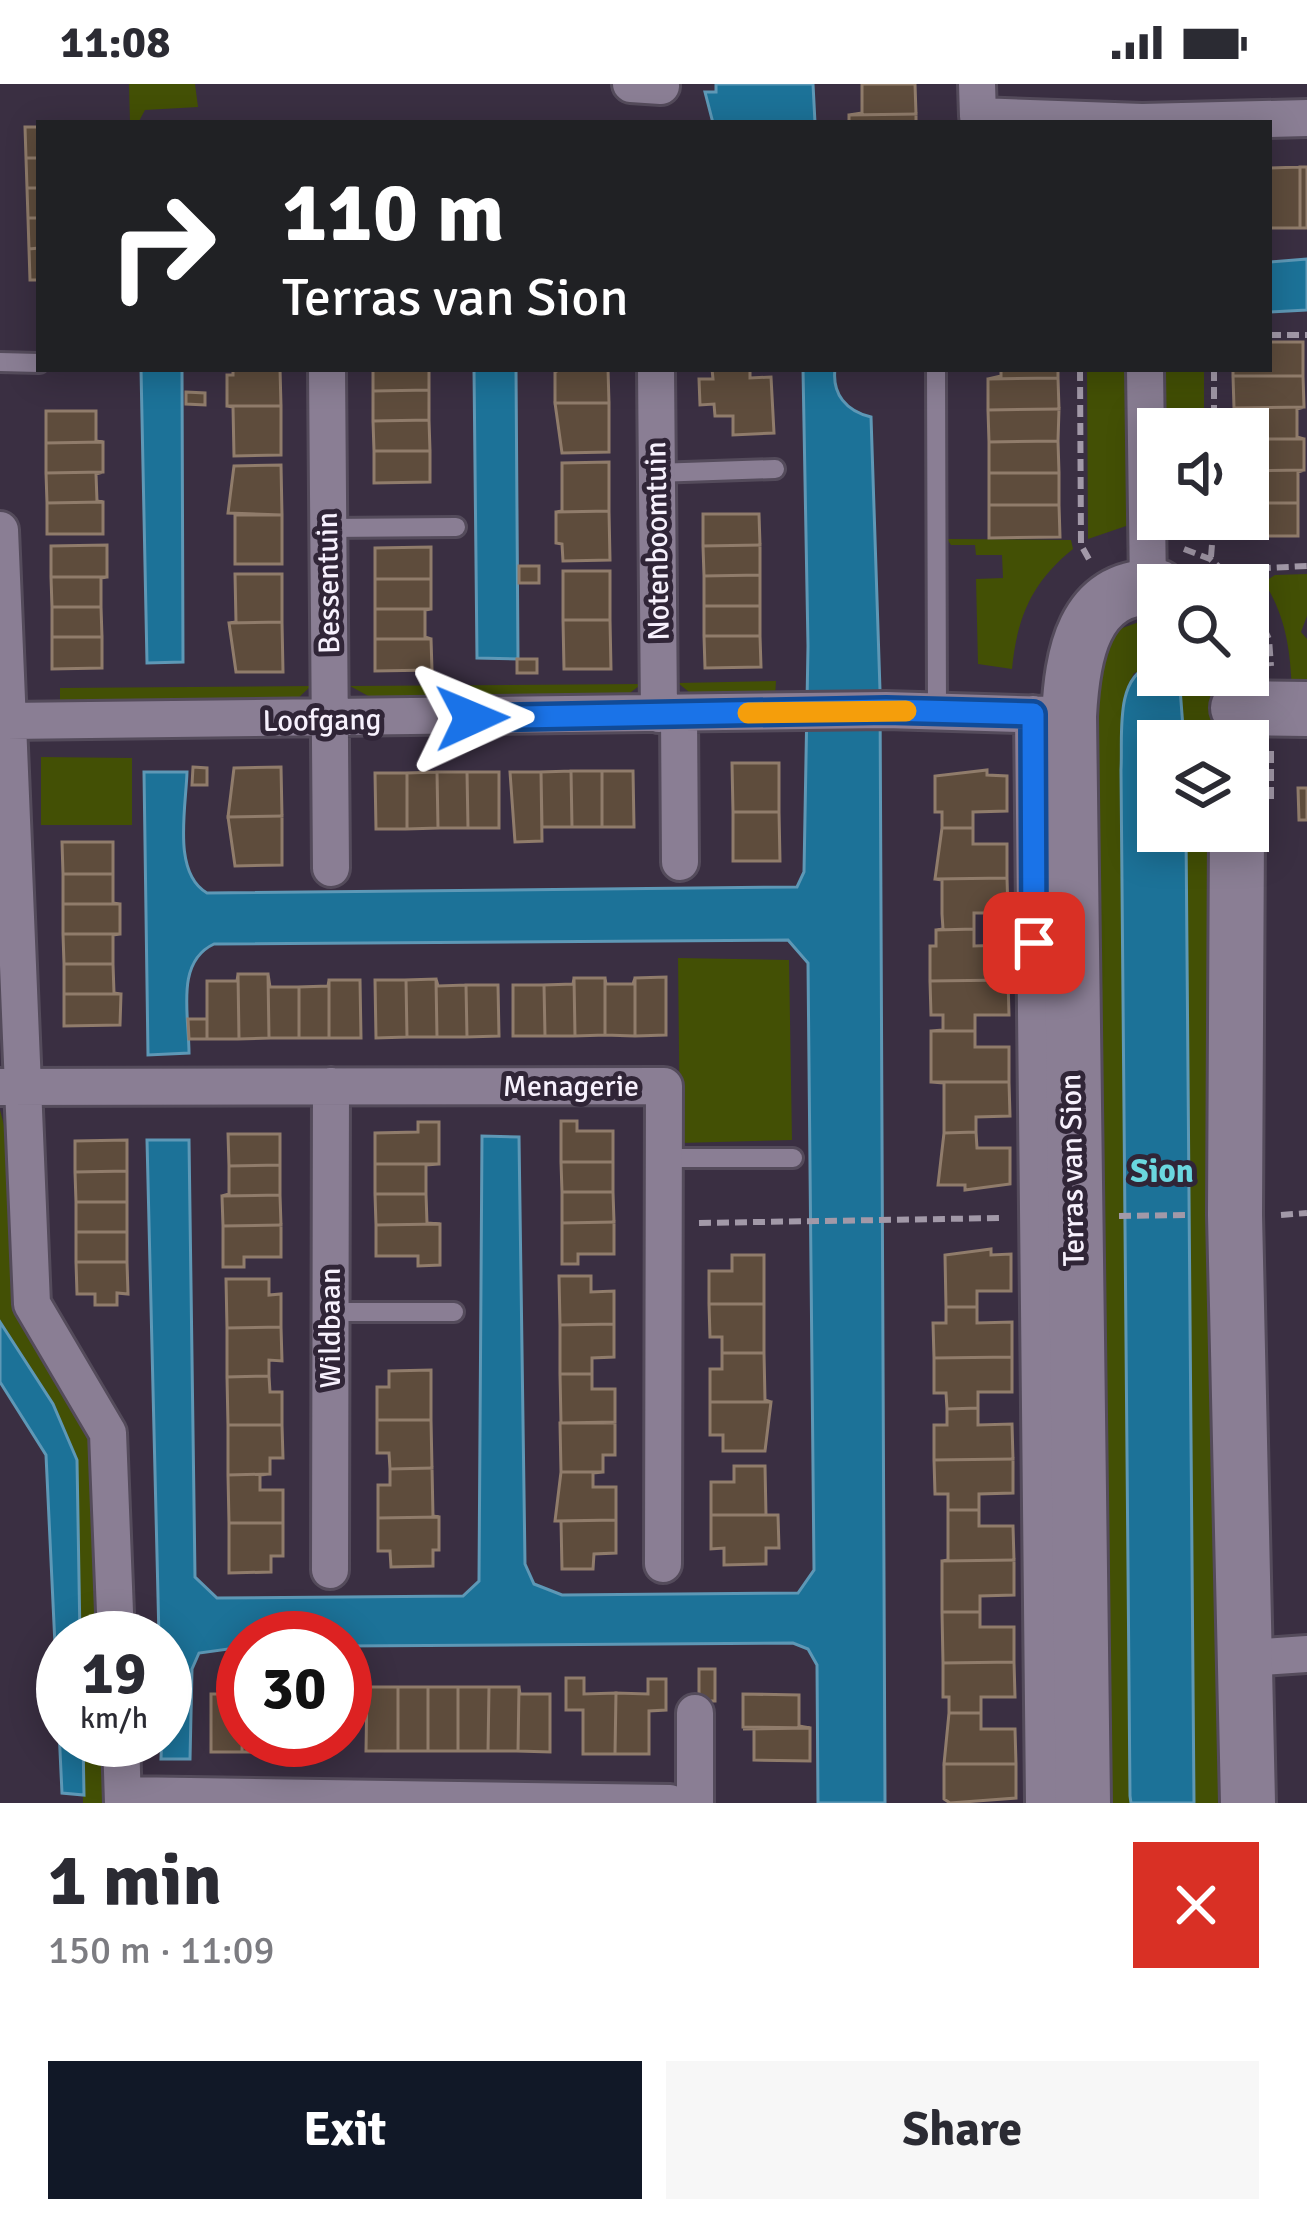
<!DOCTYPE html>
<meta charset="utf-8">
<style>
:root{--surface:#fff;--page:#f7f7f7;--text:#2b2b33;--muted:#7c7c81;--accent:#111827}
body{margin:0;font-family:Signika,sans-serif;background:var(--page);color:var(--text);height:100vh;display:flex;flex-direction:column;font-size:45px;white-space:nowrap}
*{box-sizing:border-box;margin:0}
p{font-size:39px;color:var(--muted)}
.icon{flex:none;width:66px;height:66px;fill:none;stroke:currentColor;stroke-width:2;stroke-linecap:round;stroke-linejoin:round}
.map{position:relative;height:1719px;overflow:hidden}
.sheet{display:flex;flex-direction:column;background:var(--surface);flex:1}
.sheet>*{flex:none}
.banner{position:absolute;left:36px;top:36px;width:1236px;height:252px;border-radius:0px;box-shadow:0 6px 30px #0003;background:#202124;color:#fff;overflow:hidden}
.fabs{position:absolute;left:1137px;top:324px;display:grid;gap:24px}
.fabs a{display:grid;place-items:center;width:132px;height:132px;border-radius:0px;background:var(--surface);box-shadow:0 6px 30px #0003;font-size:60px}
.speed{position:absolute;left:36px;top:1527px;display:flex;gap:24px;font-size:60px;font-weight:700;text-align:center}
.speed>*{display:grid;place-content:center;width:156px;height:156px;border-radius:50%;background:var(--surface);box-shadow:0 6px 30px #0003;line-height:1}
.speed small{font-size:30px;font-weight:400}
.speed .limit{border:18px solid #d22;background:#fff;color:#111}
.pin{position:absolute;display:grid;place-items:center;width:102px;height:102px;color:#fff;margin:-51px;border-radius:24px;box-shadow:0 6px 18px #0006}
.me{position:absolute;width:132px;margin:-66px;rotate:89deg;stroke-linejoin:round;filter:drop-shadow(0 0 9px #0008)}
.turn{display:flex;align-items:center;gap:42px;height:252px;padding:0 48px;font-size:54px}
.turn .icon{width:156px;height:156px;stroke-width:2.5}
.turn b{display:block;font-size:84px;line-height:102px}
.round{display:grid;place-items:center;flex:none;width:126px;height:126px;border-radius:0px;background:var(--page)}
.overview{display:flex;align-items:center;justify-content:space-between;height:204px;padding:0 48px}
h1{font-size:72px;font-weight:700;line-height:90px}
.cta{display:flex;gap:24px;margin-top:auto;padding:24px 48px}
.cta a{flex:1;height:138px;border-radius:0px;background:var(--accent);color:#fff;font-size:48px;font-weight:700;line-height:138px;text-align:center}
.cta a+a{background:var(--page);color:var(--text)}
.status{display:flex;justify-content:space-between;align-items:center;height:84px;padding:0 60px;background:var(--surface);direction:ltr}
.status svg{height:33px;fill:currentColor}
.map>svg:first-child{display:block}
.green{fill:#435005}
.water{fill:#1c7298;stroke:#5e98b6;stroke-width:3}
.building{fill:#5e4c3c;stroke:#907c6b;stroke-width:3}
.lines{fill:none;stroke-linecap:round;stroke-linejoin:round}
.lane-casing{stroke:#544b5b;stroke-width:24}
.street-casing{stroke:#544b5b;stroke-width:42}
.secondary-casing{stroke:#544b5b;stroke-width:60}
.path{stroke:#a299a8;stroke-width:6;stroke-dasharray:12 6;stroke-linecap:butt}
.lane{stroke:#8a7e94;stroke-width:18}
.street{stroke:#8a7e94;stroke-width:36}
.secondary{stroke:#8a7e94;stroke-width:54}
.route-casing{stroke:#114b97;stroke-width:30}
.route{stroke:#1a73e8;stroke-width:21}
.slow{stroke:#f59e0b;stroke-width:21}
.labels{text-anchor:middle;stroke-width:10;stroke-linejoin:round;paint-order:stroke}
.street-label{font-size:30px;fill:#f7f1fd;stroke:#302537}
.neighbourhood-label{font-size:33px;font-weight:bold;fill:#6ad7df;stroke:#302537}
</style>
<div class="status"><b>11:08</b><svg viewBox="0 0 49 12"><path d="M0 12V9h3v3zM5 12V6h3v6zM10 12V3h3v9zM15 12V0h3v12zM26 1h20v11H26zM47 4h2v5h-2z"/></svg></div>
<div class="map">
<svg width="1307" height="1719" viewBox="0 0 1307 1719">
<rect width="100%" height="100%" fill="#3a2f42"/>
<path class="green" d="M129,0H195L198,23L145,26L138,39H130Z
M1087,285H1133L1132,440L1088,455Z
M1159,285H1204V345H1159Z
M947,455L1071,456L1073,465C1032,498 1017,533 1012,585L978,580L976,495L1003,494L1002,471H976L975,461H951Z
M1307,490V532L1301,548L1307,555V606L1292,605C1290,565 1286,533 1264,498L1275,491Z
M1156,532L1158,583L1134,589L1127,603L1121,686L1131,1719H1094L1090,601L1114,547Z
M1172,591H1215L1226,657H1184L1180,604Z
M776,597L775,613L694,612L678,599Z
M642,600L624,613L372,614L350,602Z
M311,602L296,616L60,617V604Z
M41,673L132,674V741H41Z
M1186,747H1228L1237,1719H1194Z
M678,874L789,876L792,1056L680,1059Z
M0,1026L7,1053L14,1223C30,1272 74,1308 91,1357L102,1554H80L77,1376L53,1320L0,1245Z
M83,1656H104L105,1719H83Z"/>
<path class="water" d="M716,0H813L815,39H713L705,8H716Z
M1307,175V226L1269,228V178Z
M141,285H182L183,578L147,579Z
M474,285H516L518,575L477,574Z
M803,285H835C832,310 846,327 871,333L880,606L885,1719H818L817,1581L808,1565L793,1559L345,1562V1554H243V1563L199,1569L192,1585L190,1675H161L165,1554H159L147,1056H189L195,1493L217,1514L463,1512L479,1497L482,1052L519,1053L525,1480L534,1500L562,1511L798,1509L814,1486L808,879L788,856L214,860C175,878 189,931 189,969L148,971L144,688H187C186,724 172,789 207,809L797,803L804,788L808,562Z
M1150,582L1158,583V591H1172L1180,604L1184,657H1158V747H1186L1194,1719H1131L1130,1712L1121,686C1123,654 1114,594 1150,582Z
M0,1238L53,1320L77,1376L80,1554H63V1656H83L84,1711L62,1709L46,1371L0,1298Z"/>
<path class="building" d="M862,0H915L916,30L849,31L862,29Z
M916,30V39H849V31Z
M25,43H39V74H26Z
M26,74H39V104H27Z
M1300,83H1307V144H1300Z
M1300,83V144H1269V84Z
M27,104H39V134H28Z
M28,134H39V164L29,165Z
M39,164V196H30L29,165Z
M1269,258H1303V292H1233V285H1269Z
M233,285H280L281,322H227V291H233Z
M373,285H429V306L373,307Z
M561,285H608L609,319H555V288Z
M712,285H750V294L771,293L774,349L733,351V332H715L714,320L700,321L699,295H713Z
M1001,285H1058V294L988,295L1001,292Z
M1233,292H1303L1304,323L1234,324Z
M1058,294L1059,325L988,326V295Z
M429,306V336L373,337V307Z
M186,308L205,309V321L186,320Z
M555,319H609V368L562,369Z
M227,322H281V371L234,372L233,323Z
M1304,323L1297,325V353L1304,355H1248V345H1234V324Z
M1059,325L1058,357L989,358L988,326Z
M46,327H96V357L103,358L46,359Z
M429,336L430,367H374L373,337Z
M1248,355H1304V386L1248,387Z
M1058,357L1059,389H989V358Z
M103,358V388L46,389V359Z
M374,367H430V398L374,399Z
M609,378V427L556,428L562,427V379Z
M281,381L282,431L228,429L234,382Z
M1304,386L1298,388V419H1248V387Z
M46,389L103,388L96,390L97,417L103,418L47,419Z
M989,389H1059V421H989Z
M103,418V450H47V419Z
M1248,419H1298V452H1235L1234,435H1248Z
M989,421H1059L1060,453L989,454Z
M609,427L610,476L563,477L562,460L556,459V428Z
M703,430H759L760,461L703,462Z
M235,431H282V480H235Z
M107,461V493H51V462Z
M760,461V491L704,492L703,462Z
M431,463V495H375V464Z
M519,482H539V499H519Z
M563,487H610V536H563Z
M235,490H282V538L229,539L236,538Z
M760,491V522H704V492Z
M51,493H107L101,494V523H52Z
M375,495H431V525H375Z
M704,522H760V552H704Z
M52,523H101L102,553H52Z
M375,525H431L425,526V553L431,555H375Z
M563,536H610L611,585H564Z
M282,538L283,588H236L229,539Z
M704,552H760L761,583L705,584Z
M52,553H102V584L52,585Z
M375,555H431L432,586L375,587Z
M517,575H537V589H517Z
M732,679H779V728H733Z
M193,683L207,684V701H192Z
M281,683L282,732L228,733L234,684Z
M987,686V691L1007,692V727L973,728V744H942V728H935V692Z
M571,687L572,743H542L541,688Z
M571,687H602V743H572Z
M602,687H633L634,743H602Z
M437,688L438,744L407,745V689Z
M437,688H467L468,744H438Z
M467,688H499V744H468Z
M510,688H541L542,757L515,758Z
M375,689H407V745H376Z
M1298,704H1307V736H1299Z
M733,728H779L780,777H733Z
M282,732V781L235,782L228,733Z
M942,744H973V760H1007V794L935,795Z
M62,758H113V790H63Z
M63,790H113V819L120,820H63Z
M1007,794L1008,829H974V845L936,846L943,845L942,830V796L935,795Z
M63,820H120V850H63Z
M974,845V862L1008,861V896L930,897V862H936V846Z
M63,850H120L113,851V880H64Z
M64,880H113L114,909L121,910H64Z
M238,890L239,955H207V897H237Z
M238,890H268L269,954L239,955Z
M268,890L270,903H299V954H269Z
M666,893V951L635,952V894Z
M574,894H605V951L575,952Z
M574,894L575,952H545L544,901L573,900Z
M605,894L606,900H633L635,894V952L605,951Z
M436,895L437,953H407L406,896Z
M436,895L438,902L466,901L467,953H437Z
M329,896V954H299V903L328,902Z
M329,896H360L361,954H329Z
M375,896H406L407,953L376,954Z
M1008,896L1009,931H975V947H931L943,946V931H931L930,897Z
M466,901H498L499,952L467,953Z
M513,901H544L545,952H513Z
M64,910H121L120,941L64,942Z
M188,935H207V955H189Z
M931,947H975V963H1009V998H931Z
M931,998H1009L1010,1032L976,1033V1048L944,1049V999Z
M561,1037H577V1047H613V1078H561Z
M418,1038H439V1080H375V1049L418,1048Z
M976,1048L977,1064H1010V1100L965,1106V1101H938L944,1049Z
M228,1050H280V1081L229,1082Z
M127,1056V1087L75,1088V1057Z
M561,1078H613V1108H562Z
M375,1080H439L426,1081V1110H375Z
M280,1081V1111L222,1112L229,1110V1082Z
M127,1087V1118H76L75,1088Z
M562,1108H613L614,1138L562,1139Z
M375,1110H426L427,1139L440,1140L376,1141Z
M280,1111L281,1141L223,1142L222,1112Z
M76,1118H127V1148H76Z
M614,1138V1170H578V1180H562V1139Z
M440,1140V1181L418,1182V1172H376V1141Z
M281,1141V1173H244V1183H223V1142Z
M76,1148H127V1178H76Z
M991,1165V1171L1011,1170V1207H977V1223H946L945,1171Z
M732,1171H764V1220H709V1187H732Z
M76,1178H127L128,1210L117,1209V1221H95V1210H77Z
M559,1192H591V1208L614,1207V1240L560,1241Z
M226,1195H269V1211L281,1210V1243L227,1244Z
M709,1220H764V1269H722V1253H710Z
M946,1223H977V1239L1012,1238V1273L934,1274L933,1239H946Z
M614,1240V1273L592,1274V1290H560V1241Z
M281,1243L282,1277L269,1276V1292L227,1293V1244Z
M722,1269H764L765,1316L771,1318H710V1285H722Z
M1012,1273V1308H978V1324L947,1325L946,1309H934V1274Z
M431,1286V1336H377V1303H389V1287Z
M560,1290H592V1305H615V1338L561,1339Z
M269,1292L270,1308H282V1341H228L227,1293Z
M710,1318H771L765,1367H723V1351H710Z
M978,1324V1341L1012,1340L1013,1375L934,1376V1341H947V1325Z
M377,1336H431L432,1384L390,1385L389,1369H377Z
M560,1339H615V1371H603V1388H561Z
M228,1341H282L283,1374H270V1390L228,1391Z
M1013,1375V1409L979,1410V1426H948V1410H935L934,1376Z
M734,1382H765L766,1431H711V1398H734Z
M432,1384L433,1432L439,1433L378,1434V1401H390V1385Z
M561,1388H603L593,1389V1403H616V1436L555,1437Z
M228,1391L270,1390L260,1391V1406H283V1439H229Z
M948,1426H979V1442H1013L1014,1476L942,1477L948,1476Z
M711,1431H778L779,1464H766V1480L724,1481V1464L711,1465Z
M439,1433V1466H433V1482L391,1483L390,1467H378V1434Z
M616,1436V1469L594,1470L593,1485H562L561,1437Z
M229,1439H283V1472H271V1488L229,1489Z
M1014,1476V1511L980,1512V1528H942V1477Z
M942,1528H980V1543H1014V1578L943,1579Z
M1014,1578L1015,1613H981V1629H949V1613H943V1579Z
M699,1585H715V1617H699Z
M566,1594H584V1610L616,1609L615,1670H583V1626H566Z
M648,1595H666V1626L649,1627V1670H615L616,1609L648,1610Z
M367,1603H398V1667H366Z
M398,1603H428V1667H398Z
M428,1603H458V1667H428Z
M458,1603H489L488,1667H458Z
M489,1603H519L518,1667H488Z
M519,1603L520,1610H550V1668L518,1667Z
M211,1610H243L242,1668H211Z
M243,1610V1656H272V1668H242Z
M743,1610L799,1611V1642L810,1644L743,1643Z
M949,1629H981V1645H1015L1016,1680H944Z
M754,1644L743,1645L810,1644V1677L754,1676Z
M272,1656H303V1668H272Z
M303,1656H335V1668H303Z
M944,1680H1016V1714L950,1719L944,1715Z"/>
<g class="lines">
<defs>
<path id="lane" d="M0,278L39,279
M936,285L937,627
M655,389L775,385
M327,444L456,443
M664,1074H793
M330,1228H454"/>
<path id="street" d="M631,0L661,2
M977,0L978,32L1142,38L1307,34
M327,285L331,784
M656,285L659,630
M1145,285L1148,503
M0,446L32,1220L108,1349L116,1554
M679,630L680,778
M1033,630L1044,1719
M7,637L886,626L1053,631
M0,1003L664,1002L663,1480
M330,1486L331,1002
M1247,1574L1307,1570
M695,1629V1719
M121,1656L123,1719
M123,1711L670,1719"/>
<path id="secondary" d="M1238,624L1307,625
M1237,747L1235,1131L1248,1719
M1083,1719L1069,632C1072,574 1082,500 1158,503"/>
</defs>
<use href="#lane" class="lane-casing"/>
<use href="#street" class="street-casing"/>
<use href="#secondary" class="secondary-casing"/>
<path class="path" d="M1269,251H1307
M1080,285L1081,461L1090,477
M1214,285V345
M1184,465L1210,475L1240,501
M1211,473L1214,435
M1247,501L1267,484L1307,482
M1248,511L1269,555L1271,582
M1271,667V719
M1281,1131L1307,1129
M1119,1132L1189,1131
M699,1139L1003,1134"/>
<use href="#lane" class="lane"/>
<use href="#street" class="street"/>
<use href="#secondary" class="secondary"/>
</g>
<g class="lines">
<defs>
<path id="route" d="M472,634L886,626L1033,630L1034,859"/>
</defs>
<use href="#route" class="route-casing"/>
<use href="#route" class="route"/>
<path class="slow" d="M748,629L906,627"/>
</g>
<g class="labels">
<g class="street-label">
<text transform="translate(657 457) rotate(-91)" y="10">Notenboomtuin</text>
<text transform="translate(328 499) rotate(-91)" y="10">Bessentuin</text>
<text transform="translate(322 636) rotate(-1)" y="10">Loofgang</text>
<text x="571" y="1012">Menagerie</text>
<text transform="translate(1072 1086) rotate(-91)" y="10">Terras van Sion</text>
<text transform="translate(330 1244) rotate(-90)" y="10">Wildbaan</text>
</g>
<g class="neighbourhood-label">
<text x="1162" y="1098">Sion</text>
</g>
</g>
</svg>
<div class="fabs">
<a><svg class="icon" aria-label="sound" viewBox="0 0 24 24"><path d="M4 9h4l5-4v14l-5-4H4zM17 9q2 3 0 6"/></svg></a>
<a><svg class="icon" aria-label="search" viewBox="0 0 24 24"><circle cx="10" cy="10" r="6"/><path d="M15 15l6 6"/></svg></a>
<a><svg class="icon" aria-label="layers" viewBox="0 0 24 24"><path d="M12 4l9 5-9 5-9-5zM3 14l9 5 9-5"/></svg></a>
</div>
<div class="speed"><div>19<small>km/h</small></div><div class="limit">30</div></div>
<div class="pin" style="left:1034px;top:859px;background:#d93025"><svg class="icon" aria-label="arrive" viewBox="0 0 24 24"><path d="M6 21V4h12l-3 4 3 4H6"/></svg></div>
<svg class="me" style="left:472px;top:634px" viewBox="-20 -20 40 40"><path d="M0-17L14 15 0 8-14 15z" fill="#1a73e8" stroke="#fff" stroke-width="4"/></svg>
<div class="banner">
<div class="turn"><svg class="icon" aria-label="right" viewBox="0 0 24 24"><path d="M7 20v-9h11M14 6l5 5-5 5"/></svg><div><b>110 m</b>Terras van Sion</div></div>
</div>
</div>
<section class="sheet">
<div class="overview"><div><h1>1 min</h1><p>150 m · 11:09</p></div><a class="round" style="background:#d93025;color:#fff"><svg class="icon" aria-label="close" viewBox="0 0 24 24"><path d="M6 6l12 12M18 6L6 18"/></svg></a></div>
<div class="cta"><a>Exit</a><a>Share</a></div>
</section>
